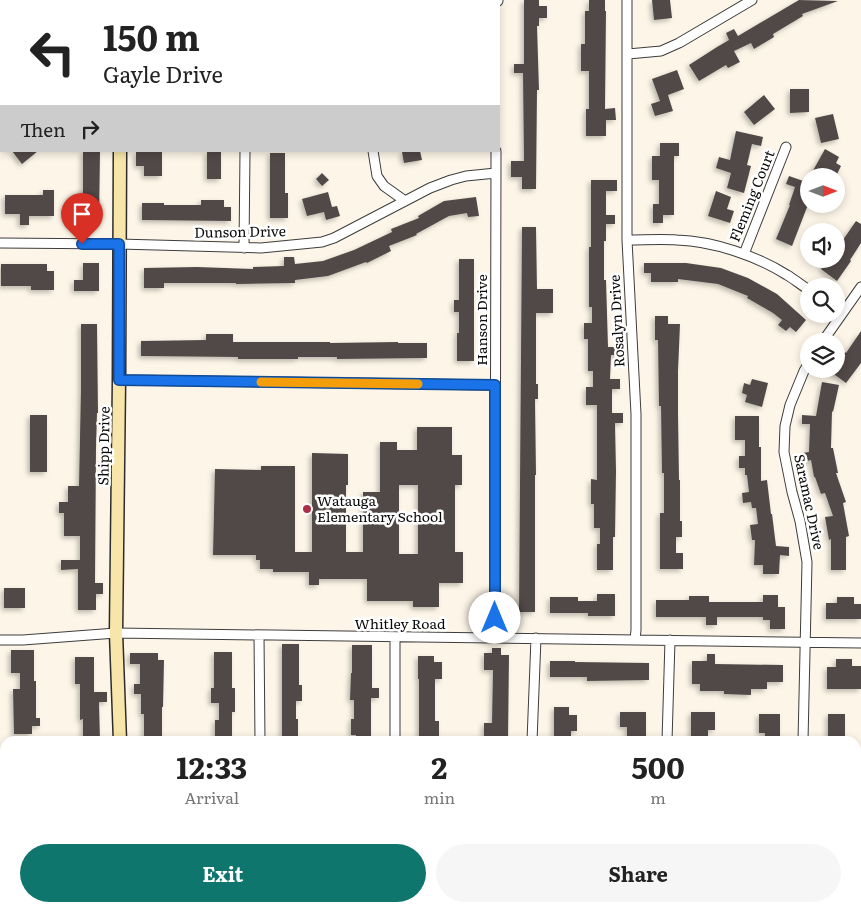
<!DOCTYPE html>
<style>
:root{--surface:#fff;--page:#f6f6f6;--text:#222;--muted:#767676;--accent:#0f766e}
body{margin:0;font-family:Literata,serif;background:var(--page);color:var(--text);height:100vh;display:flex;flex-direction:column;font-size:19px;white-space:nowrap}
*{box-sizing:border-box;margin:0}
p{font-size:16px;color:var(--muted)}
.icon{flex:none;width:28px;height:28px;fill:none;stroke:currentColor;stroke-width:2;stroke-linecap:round;stroke-linejoin:round}
.map{position:relative;flex:1;overflow:hidden}
.drawer{position:absolute;left:0px;top:736px;width:861px;height:176px;display:flex;flex-direction:column;background:var(--surface);border-radius:15px 15px 0 0;box-shadow:0 2px 8px #0003}
.drawer>*{flex:none}
.guide{position:absolute;left:0px;top:0px;width:500px;height:152px;box-shadow:0 2px 8px #0003;background:#fff;color:var(--text);overflow:hidden}
.needle{width:32px;rotate:90deg}
.controls{position:absolute;left:800px;top:168px;display:grid;gap:10px}
.controls a{display:grid;place-items:center;width:45px;height:45px;border-radius:50%;background:var(--surface);box-shadow:0 2px 8px #0003;font-size:25px}
.pin{position:absolute;display:grid;place-items:center;width:42px;height:42px;color:#fff;margin:-51px -21px;border-radius:50% 50% 50% 0;rotate:-45deg;box-shadow:0 0 5px #0007}
.pin .icon{rotate:45deg}
.me{position:absolute;width:55px;margin:-28px;rotate:0deg;stroke-linejoin:round;filter:drop-shadow(0 0 4px #0008)}
.turn{display:flex;align-items:center;gap:18px;height:105px;padding:0 20px;font-size:22px}
.turn .icon{width:65px;height:65px;stroke-width:2.5}
.turn b{display:block;font-size:35px;line-height:42px}
.then{display:flex;align-items:center;height:48px;padding:0 20px;background:#0003;gap:10px;font-size:19px}
.eta{display:flex;justify-content:space-evenly;align-items:center;height:85px;text-align:center}
.eta b{font-size:30px;font-weight:700;line-height:35px}
.primary-button{display:flex;gap:10px;margin-top:auto;padding:10px 20px}
.primary-button a{flex:1;height:58px;border-radius:30px;background:var(--accent);color:#fff;font-size:20px;font-weight:700;line-height:58px;text-align:center}
.primary-button a+a{background:var(--page);color:var(--text)}
.map>svg:first-child{display:block}
.building{fill:#514a47;fill-rule:evenodd;filter:url(#shadow)}
.lines{fill:none;stroke-linecap:round;stroke-linejoin:round}
.street-casing{stroke:#3d3d3d;stroke-width:11}
.secondary-casing{stroke:#2c2c2c;stroke-width:15}
.street{stroke:#fff;stroke-width:9}
.secondary{stroke:#f7e5a9;stroke-width:12}
.route-casing{stroke:#114b97;stroke-width:12}
.route{stroke:#1a73e8;stroke-width:9}
.slow{stroke:#f59e0b;stroke-width:9}
.poi-dot{fill:#ac3045;stroke:#fff;stroke-width:2}
.labels{text-anchor:middle;stroke-width:5;stroke-linejoin:round;paint-order:stroke}
.street-label{font-size:14px;fill:#0a0a0a;stroke:#fff}
.poi-label{font-size:14px;fill:#0a0a0a;stroke:#fff;text-anchor:start}
</style>
<div class="map">
<svg width="861" height="912" viewBox="0 0 861 912">
<defs>
<filter id="shadow"><feDropShadow dx="-2.5" dy="2.5" stdDeviation="2.5" flood-color="#0004"/></filter>
</defs>
<rect width="100%" height="100%" fill="#fdf6e8"/>
<path class="building" d="M524,0H539V6H547V18H539V26H537L539,90H537L536,189H522V177H511V161H524L523,73H514V64H524Z
M589,0H605V11H606L605,109L615,108L616,120H606V136H586V109H589V71H581V44H585V11H589Z
M652,0H670L672,18L654,20Z
M799,0L838,1L802,14L803,16L773,34L774,37L754,49L751,43L734,51L740,62L728,68L726,65L699,81L689,65L717,47L729,40L726,33L734,29L738,36Z
M677,70L684,89L668,95L673,111L655,116L651,104L660,101L652,79Z
M790,89H809V112L790,113Z
M764,95L775,109L754,125L744,112Z
M833,114L839,139L821,143L815,118Z
M736,131L763,137L761,146L752,144L747,165L751,166L744,193L727,188L731,173L716,168L719,157L730,160Z
M660,143H679V156H674V215H663V223H653V204H659V180H652V156H660Z
M825,149L839,157L836,163L841,166L836,176L831,173L829,176H810Z
M12,151H38L22,164Z
M83,151H100L99,222H78V198H83Z
M407,151H420L422,160L404,163L402,152Z
M136,152H162V176H144V166H136Z
M207,152H221V179H207Z
M270,153H285V193H288V218H270Z
M322,173L329,180L322,186L316,179Z
M789,176L809,183V202L792,246L776,239L790,205H789L795,187L786,184Z
M591,180H617V191H606V215H615V224H606V241H604V280H606L608,347H619V355H611L610,379H620V389H612V413H623V423H615L616,471L615,537H613V570H597V544H600V528H594V504H591V479L597,480V405H586V387H593V371H588V339H584V323H592V307H589V247H591Z
M43,190H54V216H29V225H20V214H5V195H43Z
M716,191L731,197L727,209L734,211L730,223L708,216Z
M328,192L332,207L337,206L340,216L326,220L324,212L307,216L302,199Z
M476,197L479,216L468,217L467,213L449,216L416,234L417,235L389,246L391,251L367,263L366,262L328,276L295,280V283L236,284V283H164V288H144V268L197,267L253,269V267L284,266V257H294L295,264L323,261L354,250L392,232L391,229L419,218L418,216L444,201Z
M201,200H224V207H231V221L142,220V203H164V205H201Z
M856,221L861,224V243L850,260L851,261L837,281L821,269L828,259H836V250Z
M522,227H536L537,289H553V313H536V384H538V399H535L536,475H535V612H519Z
M459,259H474V361H457V333H459V312H454V300H459Z
M83,263H99V291H74V280H83Z
M644,263H686L721,268L748,278L777,294L806,320L796,332L790,327L786,331L778,325L782,320L773,313L747,298L748,296L718,284L678,279V282H651V273H644Z
M1,264H47V271H54V290H31V286H1Z
M655,316H668V324H680L678,371V414L679,480H680V521H682V537H676V553H683V569H660V513H664V473H662L661,406H659L658,340H655Z
M81,324H97L98,413H97L96,448L95,583H103V594H96V610H78V569L61,570V560H80V536H64V513H59V502H68V486H79L81,389Z
M861,331V363L846,383L831,372L833,369H836V364L845,352L846,353Z
M206,334H233V342H330V343L398,342V343H427V358L337,359V357H298V359H238V357L141,356V341L206,340Z
M752,379L768,383L762,407L745,402L747,395L742,393L744,383L750,385Z
M822,382L839,385L833,412L832,411L831,448H833L838,473H836L846,502L843,503L849,536L846,537V570H831V539L829,540L825,517L833,516L825,493L821,494L815,477H814L811,460L803,462L802,453L809,452L810,424H802V415L816,416Z
M30,415H47V472H30Z
M735,416H759V447H761V481L767,480L771,514H772L776,546L789,547V556L780,555L779,574H763V565H754L755,540H752L750,525L758,524L756,508H752L751,502L743,503L742,493L749,492L747,475H745V468H739V456H745V440H735Z
M417,427H452V455H462V485H455V552H463V583H439V607H413V601H367V579H319V585H309V572H273V569H260V560H256V555H213L215,469L261,470V466H295V552H312V453L348,454V485H346V552H363V492H380V442H397V450H417ZM399,485H418V554H399Z
M4,588H25V608H4Z
M597,594H615V616H588V613H550V597H578V601H597Z
M763,595H778V607H785V629H770V620H763V617H717V625H706V617H656V600H689V596H709V602H763Z
M837,597H854V604H861V619H826V603H837Z
M282,644H299V685H302V701H296V719H298V741H282Z
M352,645H372V688H379V698H371V741H356V735H351V719H354V700H350L351,673H352Z
M492,648H501V655H509L508,741H484V723H492L493,670H484V653H492Z
M11,650H34V681H36V718H40V726H32V734H14L13,689H20V673H11Z
M214,652H232V688H235V712H232V741H215V720H219V703H211V688H214Z
M130,653H158V660H164L163,707H162V741H144V714H141V694H134V684H140V664H130Z
M707,654H715V664L783,665V682H767V689H751V695L724,694V691H700V684H692V661H707Z
M418,656H434V662H442V679H435V721H439V738H433V741H419V679H418Z
M75,657H94V692H107V702H99L100,741H83V719L80,720V684H75Z
M836,659H852V666H861V689H827V667H836Z
M550,661H575V662L649,663V680L587,681V677H550Z
M554,707H569V715H577V731H571V741H554Z
M620,712H646V739H627V727H620Z
M691,712H715V730H708V740H691Z
M759,714H780V741H765V733H759Z
M828,714H845V741H828Z"/>
<g class="lines">
<defs>
<path id="street" d="M627,0V240L636,414V630L635,640
M247,1V0
M372,1V0
M498,1V0
M628,54L661,51L679,43L752,0
M373,151L377,176L384,186L405,201
M627,240C644,240 661,239 677,240C713,241 757,256 787,275C794,279 801,285 809,290
M0,243L119,244L261,248L322,242L334,238L430,188L451,180L466,176L496,173
M244,248L245,151
M744,254L786,147
M823,341L861,287
M119,380L495,385
M259,636L260,741
M495,638L496,151
M0,640H23L116,633L861,643
M395,741V637
M532,741L536,638
M667,741L670,640
M803,741L807,562L800,521L792,492L784,452L785,426L790,405L804,371L809,363
M261,908V912
M529,908V912
M700,908L706,912
M855,908L861,912
M393,912V908
M756,912L761,908"/>
<path id="secondary" d="M121,1V0
M120,151L119,380L116,633L120,741
M121,908V912"/>
</defs>
<use href="#street" class="street-casing"/>
<use href="#secondary" class="secondary-casing"/>
<use href="#street" class="street"/>
<use href="#secondary" class="secondary"/>
</g>
<g class="lines">
<defs>
<path id="route" d="M82,244H119V380L495,385V618"/>
</defs>
<use href="#route" class="route-casing"/>
<use href="#route" class="route"/>
<path class="slow" d="M261,382L418,384"/>
</g>
<circle class="poi-dot" cx="307" cy="509" r="5"/>
<g class="labels">
<g class="street-label">
<text transform="translate(752 196) rotate(-68)" y="5">Fleming Court</text>
<text transform="translate(240 232) rotate(-1)" y="5">Dunson Drive</text>
<text transform="translate(482 320) rotate(-90)" y="5">Hanson Drive</text>
<text transform="translate(617 321) rotate(-93)" y="5">Rosalyn Drive</text>
<text transform="translate(104 446) rotate(-89)" y="5">Shipp Drive</text>
<text transform="translate(809 502) rotate(78)" y="5">Saramac Drive</text>
<text x="400" y="629">Whitley Road</text>
</g>
<g class="poi-label">
<text x="317" y="506">Watauga<tspan x="317" dy="16">Elementary School</tspan></text>
</g>
</g>
</svg>
<div class="controls">
<a><svg class="needle" viewBox="-14 -14 28 28"><path d="M0-13l5 13h-10z" fill="#e53935"/><path d="M0 13l5-13h-10z" fill="#767676"/></svg></a>
<a><svg class="icon" aria-label="sound" viewBox="0 0 24 24"><path d="M4 9h4l5-4v14l-5-4H4zM17 9q2 3 0 6"/></svg></a>
<a><svg class="icon" aria-label="search" viewBox="0 0 24 24"><circle cx="10" cy="10" r="6"/><path d="M15 15l6 6"/></svg></a>
<a><svg class="icon" aria-label="layers" viewBox="0 0 24 24"><path d="M12 4l9 5-9 5-9-5zM3 14l9 5 9-5"/></svg></a>
</div>
<div class="pin" style="left:82px;top:244px;background:#d93025"><svg class="icon" aria-label="arrive" viewBox="0 0 24 24"><path d="M6 21V4h12l-3 4 3 4H6"/></svg></div>
<svg class="me" style="left:495px;top:618px" viewBox="-20 -20 40 40"><circle r="19" fill="#fff"/><path d="M0-13L10 11 0 6-10 11z" fill="#1a73e8"/></svg>
<div class="guide">
<div class="turn"><svg class="icon" aria-label="left" viewBox="0 0 24 24"><path d="M17 20v-9H6M10 6l-5 5 5 5"/></svg><div><b>150 m</b>Gayle Drive</div></div>
<div class="then">Then<svg class="icon" aria-label="right" viewBox="0 0 24 24"><path d="M7 20v-9h11M14 6l5 5-5 5"/></svg></div>
</div>
<section class="drawer">
<div class="eta">
<div><b>12:33</b><p>Arrival</p></div>
<div><b>2</b><p>min</p></div>
<div><b>500</b><p>m</p></div>
</div>
<div class="primary-button"><a>Exit</a><a>Share</a></div>
</section>
</div>
